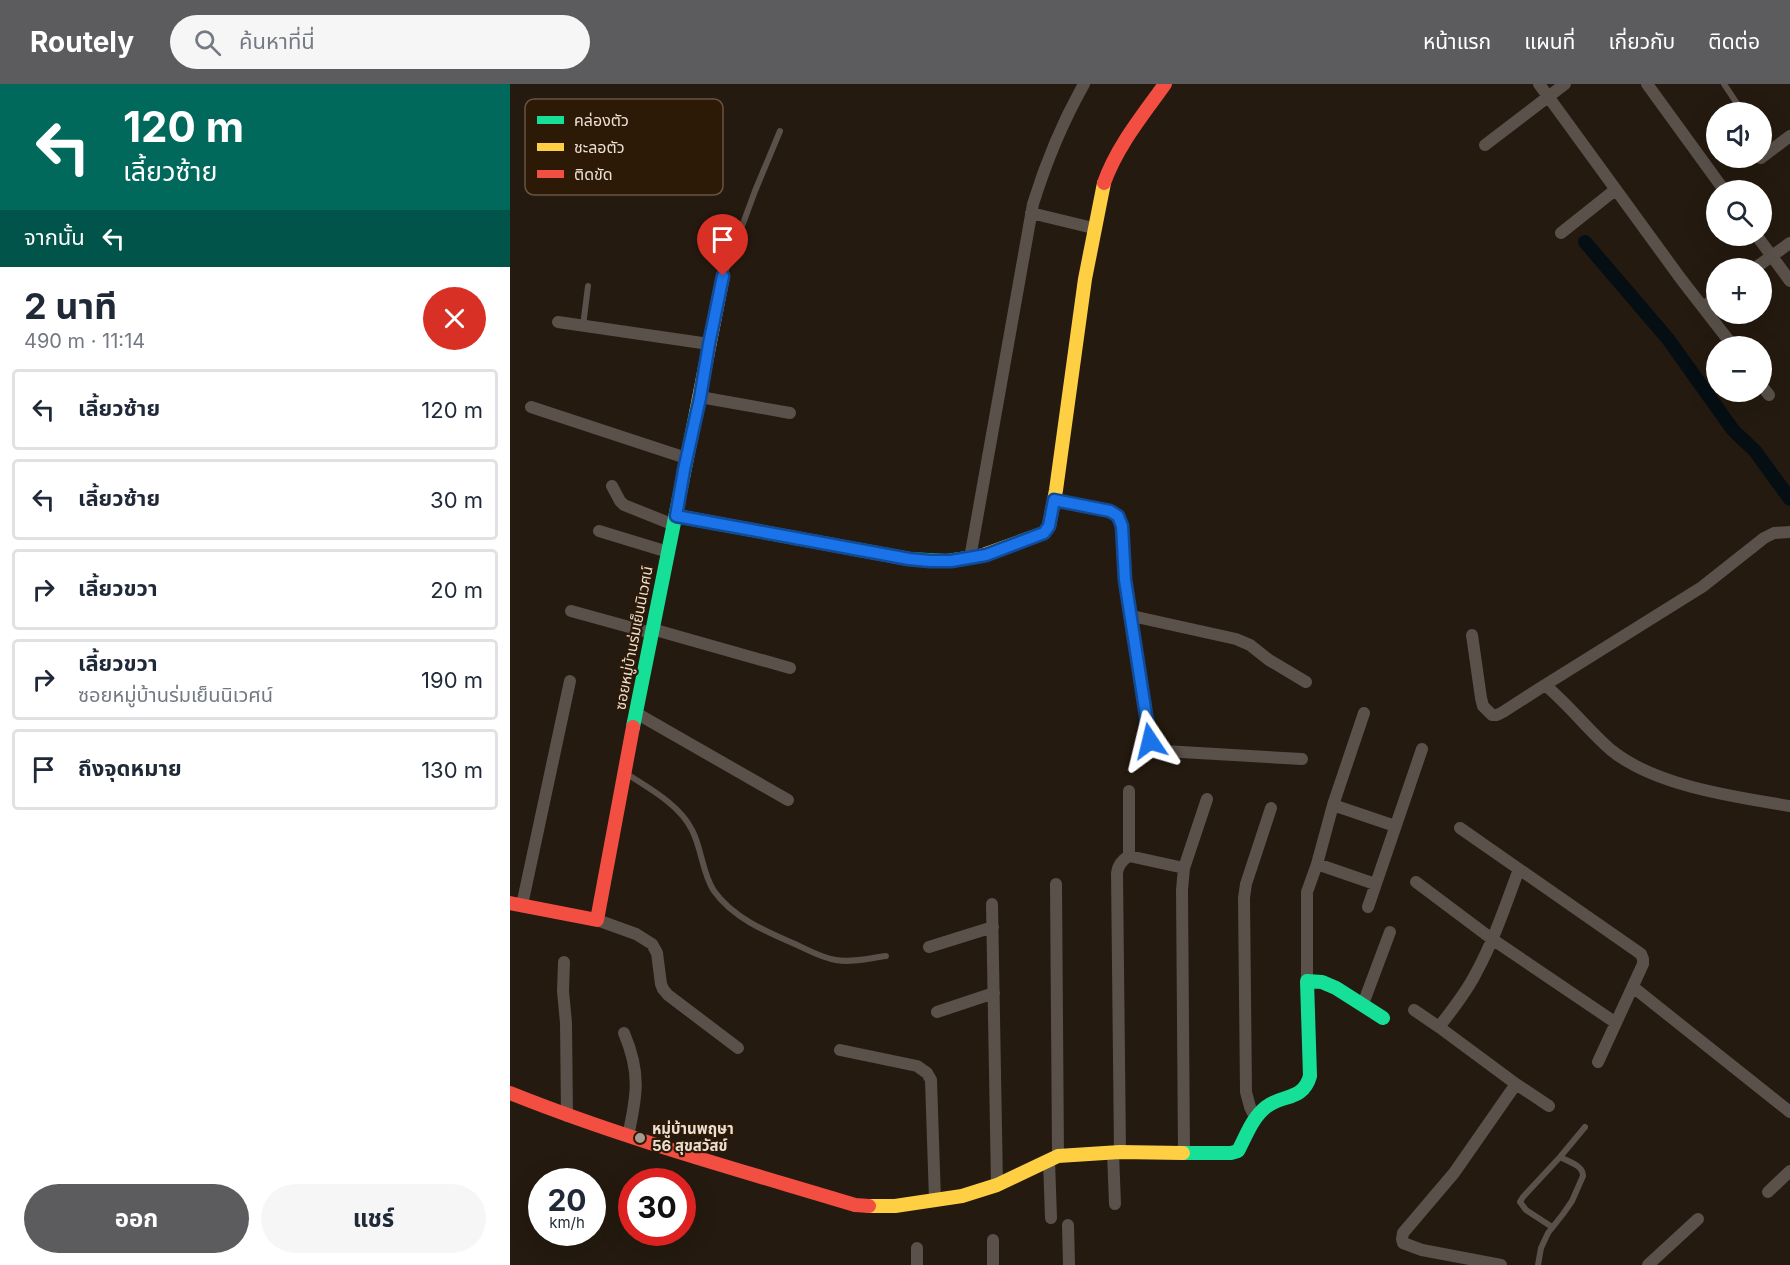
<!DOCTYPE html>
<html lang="th">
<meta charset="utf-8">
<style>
:root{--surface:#fff;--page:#f6f6f7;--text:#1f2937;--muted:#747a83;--line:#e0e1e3;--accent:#5c5c5f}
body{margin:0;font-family:Inter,"Noto Sans Thai",sans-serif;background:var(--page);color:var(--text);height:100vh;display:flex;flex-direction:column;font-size:22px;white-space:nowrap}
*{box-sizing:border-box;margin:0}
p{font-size:20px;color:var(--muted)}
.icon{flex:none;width:33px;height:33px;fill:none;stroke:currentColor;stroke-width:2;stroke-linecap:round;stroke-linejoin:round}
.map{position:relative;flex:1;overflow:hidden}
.panel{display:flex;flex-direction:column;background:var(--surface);width:510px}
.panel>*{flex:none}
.banner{background:#00695c;color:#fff;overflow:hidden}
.tools{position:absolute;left:1196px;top:18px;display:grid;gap:12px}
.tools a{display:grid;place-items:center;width:66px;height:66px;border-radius:50%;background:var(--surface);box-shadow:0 6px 24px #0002;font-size:30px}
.speed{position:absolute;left:18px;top:1084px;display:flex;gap:12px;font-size:30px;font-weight:700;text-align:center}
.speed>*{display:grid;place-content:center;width:78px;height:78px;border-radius:50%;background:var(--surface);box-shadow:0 6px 24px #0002;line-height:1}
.speed small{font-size:15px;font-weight:400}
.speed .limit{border:9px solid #d22;background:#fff;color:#111}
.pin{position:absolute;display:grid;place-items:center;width:51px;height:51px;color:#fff;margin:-62px -26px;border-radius:50% 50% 50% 0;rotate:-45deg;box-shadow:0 0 6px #0007}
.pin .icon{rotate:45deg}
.me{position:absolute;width:66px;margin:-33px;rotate:350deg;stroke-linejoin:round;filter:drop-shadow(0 0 4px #0008)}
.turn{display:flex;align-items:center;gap:21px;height:126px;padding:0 24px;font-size:27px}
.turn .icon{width:78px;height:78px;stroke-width:2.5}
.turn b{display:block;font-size:42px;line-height:51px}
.then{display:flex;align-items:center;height:57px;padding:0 24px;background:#0003;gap:12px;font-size:22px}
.round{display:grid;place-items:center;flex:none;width:63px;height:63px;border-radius:32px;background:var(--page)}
.overview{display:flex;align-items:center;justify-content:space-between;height:102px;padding:0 24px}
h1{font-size:36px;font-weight:700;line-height:45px}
.primary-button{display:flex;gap:12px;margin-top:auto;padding:12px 24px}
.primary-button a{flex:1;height:69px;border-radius:36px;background:var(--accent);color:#fff;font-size:24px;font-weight:700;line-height:69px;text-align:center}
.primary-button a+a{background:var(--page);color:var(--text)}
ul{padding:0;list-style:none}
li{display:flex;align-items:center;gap:18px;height:81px;margin:0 12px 9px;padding:0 12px;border:3px solid var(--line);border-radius:6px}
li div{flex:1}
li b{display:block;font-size:22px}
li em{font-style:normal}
header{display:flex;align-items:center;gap:36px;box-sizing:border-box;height:84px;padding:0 30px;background:var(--accent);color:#fff}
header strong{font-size:28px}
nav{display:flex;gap:33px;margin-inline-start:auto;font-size:21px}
.search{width:420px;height:54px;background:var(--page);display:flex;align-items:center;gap:15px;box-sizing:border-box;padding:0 21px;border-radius:33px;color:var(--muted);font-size:22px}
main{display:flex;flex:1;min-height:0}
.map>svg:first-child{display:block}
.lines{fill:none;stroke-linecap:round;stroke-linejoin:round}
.canal{stroke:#050e12;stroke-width:14}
.lane{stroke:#59514a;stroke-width:6}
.street{stroke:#59514a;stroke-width:12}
.fast{stroke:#16e098;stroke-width:14}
.slow{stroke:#ffcf43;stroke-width:14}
.jam{stroke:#f24e42;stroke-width:14}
.route-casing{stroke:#114b97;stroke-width:15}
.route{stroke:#1a73e8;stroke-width:10}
.poi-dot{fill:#a69b8f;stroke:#2c1a07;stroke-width:2}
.labels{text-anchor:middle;stroke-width:4.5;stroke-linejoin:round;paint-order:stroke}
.street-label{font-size:15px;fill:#ece0d4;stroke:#2c1a07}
.poi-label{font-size:15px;font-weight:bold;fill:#ece0d4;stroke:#2c1a07;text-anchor:start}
.key{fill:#2c1a07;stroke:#654;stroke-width:1.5}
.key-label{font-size:16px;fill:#ece0d4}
</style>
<header>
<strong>Routely</strong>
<div class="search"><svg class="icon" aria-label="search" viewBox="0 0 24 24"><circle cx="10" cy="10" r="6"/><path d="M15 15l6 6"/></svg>ค้นหาที่นี่</div>
<nav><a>หน้าแรก</a><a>แผนที่</a><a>เกี่ยวกับ</a><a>ติดต่อ</a></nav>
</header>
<main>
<section class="panel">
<div class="banner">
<div class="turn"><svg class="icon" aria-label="left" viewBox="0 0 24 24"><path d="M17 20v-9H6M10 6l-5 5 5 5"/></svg><div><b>120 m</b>เลี้ยวซ้าย</div></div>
<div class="then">จากนั้น<svg class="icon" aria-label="left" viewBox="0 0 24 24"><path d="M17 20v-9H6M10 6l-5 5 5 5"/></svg></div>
</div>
<div class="overview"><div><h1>2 นาที</h1><p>490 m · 11:14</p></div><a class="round" style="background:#d93025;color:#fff"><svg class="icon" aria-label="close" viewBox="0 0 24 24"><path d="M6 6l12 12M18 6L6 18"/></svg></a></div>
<ul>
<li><svg class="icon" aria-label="left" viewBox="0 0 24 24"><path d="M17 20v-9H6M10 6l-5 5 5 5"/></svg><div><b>เลี้ยวซ้าย</b></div><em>120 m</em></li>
<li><svg class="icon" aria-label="left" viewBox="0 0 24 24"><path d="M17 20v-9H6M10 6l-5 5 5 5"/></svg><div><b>เลี้ยวซ้าย</b></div><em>30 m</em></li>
<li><svg class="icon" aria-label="right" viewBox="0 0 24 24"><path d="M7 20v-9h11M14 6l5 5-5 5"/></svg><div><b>เลี้ยวขวา</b></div><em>20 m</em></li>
<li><svg class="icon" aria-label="right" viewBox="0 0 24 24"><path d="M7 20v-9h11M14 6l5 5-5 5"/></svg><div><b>เลี้ยวขวา</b><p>ซอยหมู่บ้านร่มเย็นนิเวศน์</p></div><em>190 m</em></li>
<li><svg class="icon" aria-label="arrive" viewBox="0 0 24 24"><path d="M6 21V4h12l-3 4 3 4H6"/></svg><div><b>ถึงจุดหมาย</b></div><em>130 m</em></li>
</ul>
<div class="primary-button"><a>ออก</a><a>แชร์</a></div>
</section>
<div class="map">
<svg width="1280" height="1181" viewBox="0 0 1280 1181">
<rect width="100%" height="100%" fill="#241a0f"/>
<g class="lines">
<path class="canal" d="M1075,158L1158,255L1223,346L1245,367L1280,415"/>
<path class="lane" d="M1214,0L1232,27
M214,191L245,107L270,47
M73,242L78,202
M117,690C140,705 170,721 182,746C192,765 192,789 204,807C223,834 257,848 287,861C300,867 312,874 326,876C342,879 360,874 376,872
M1042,1143L1016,1126L1010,1118L1013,1113L1050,1073L1075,1043
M1028,1181L1031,1164L1038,1149L1053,1130L1062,1117L1073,1092C1073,1081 1059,1078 1050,1073"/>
<path class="street" d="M1029,0L1171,195L1223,262
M1137,0L1214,106
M975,61L1055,0
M1251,74L1280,52
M521,129L583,144
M1051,149L1105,106
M1247,152L1280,197
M1245,184L1280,159
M1193,223L1206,214
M48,238L199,260
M1251,301L1259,311
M190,313L280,329
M21,323L176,374
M102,402L110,417L114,421L164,441
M544,416L600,427L608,432L612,442L615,496L640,658L645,663L654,667L792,675
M89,447L158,468
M460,474L523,120C536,78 552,39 574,0
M61,527L141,549
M622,532L726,555L740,561L759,576L796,598
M142,545L280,584
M962,551L971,614L973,622L982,631H987L993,628L1035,601C1059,621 1078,646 1101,666C1145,702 1225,713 1280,722
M1035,601L1192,503L1254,454L1264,449L1280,448
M126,629L278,716
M823,721L854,629
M950,744L1131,870L1133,875V880L1088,978
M619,772V707
M807,780L865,800
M674,784L697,715
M906,798L982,855L1106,939
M546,800L548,1072
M482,820L487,1101
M12,821L60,597
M858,823L912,665
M87,836L126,850L142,860L147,869L151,900L153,905L158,911L228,964
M419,863L483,843
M54,878L53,907L56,939L57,1032
M797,897V808L807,780L823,721L885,742
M1123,903L1280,1028
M853,920L880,848
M904,926L929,943
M427,928L484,909
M114,949C131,989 127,1011 118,1052
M330,966L407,982L417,989L421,996L425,1116
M1006,1000L1039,1022
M746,1035L740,1023L736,1008L734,814L736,800L761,724
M610,1068L607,789C608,781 612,776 619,772L674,784L672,806L674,1069
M603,1069L605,1120
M539,1076L541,1134
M1258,1108L1280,1087
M558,1141L559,1181
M483,1156V1181
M407,1164V1181
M991,1181L912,1166L893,1159L892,1155L893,1149L944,1089L1006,1000L929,943C942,926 956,909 966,889C984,856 996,820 1009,785
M1138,1181L1188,1135"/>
<path class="fast" d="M166,432L399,475L437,477L470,472
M123,643L186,329
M673,1069H721L728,1067C736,1052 742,1034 756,1023C773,1010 793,1017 800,992L797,897L812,898L826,904L873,934"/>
<path class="slow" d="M186,329L213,192
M470,472L534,449L539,442L546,406L575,195L594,99
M359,1122H385L452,1112L487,1101L548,1072L610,1068L673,1069"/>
<path class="jam" d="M594,99C607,62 633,31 655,0
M0,819L87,836L123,643
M0,1009C112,1054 229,1086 345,1121L359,1122"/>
</g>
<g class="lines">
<defs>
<path id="route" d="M213,192L199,260L190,314L174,386L166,432L399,475L420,477H441L476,471L534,449L539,442L544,416L600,427L608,432L612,442L615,496L640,657"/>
</defs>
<use href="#route" class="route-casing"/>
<use href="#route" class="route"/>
</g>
<circle class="poi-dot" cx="130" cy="1054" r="6"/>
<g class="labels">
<g class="street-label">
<text transform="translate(124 554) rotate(-79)" y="5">ซอยหมู่บ้านร่มเย็นนิเวศน์</text>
</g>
<g class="poi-label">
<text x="142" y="1050">หมู่บ้านพฤษา<tspan x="142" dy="17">56 สุขสวัสข์</tspan></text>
</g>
</g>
<rect x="15" y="15" width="198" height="96" rx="9" class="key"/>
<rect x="27" y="32" width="27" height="8" fill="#16e098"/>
<rect x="27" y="59" width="27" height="8" fill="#ffcf43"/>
<rect x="27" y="86" width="27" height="8" fill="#f24e42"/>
<g class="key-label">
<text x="64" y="42">คล่องตัว</text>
<text x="64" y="69">ชะลอตัว</text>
<text x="64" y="96">ติดขัด</text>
</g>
</svg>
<div class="tools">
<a><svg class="icon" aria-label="sound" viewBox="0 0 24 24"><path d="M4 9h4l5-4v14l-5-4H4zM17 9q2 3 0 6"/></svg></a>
<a><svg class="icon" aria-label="search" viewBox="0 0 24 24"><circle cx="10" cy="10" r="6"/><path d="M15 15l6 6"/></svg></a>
<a>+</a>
<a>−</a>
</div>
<div class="speed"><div>20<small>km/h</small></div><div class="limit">30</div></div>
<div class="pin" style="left:213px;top:192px;background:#d93025"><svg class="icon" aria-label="arrive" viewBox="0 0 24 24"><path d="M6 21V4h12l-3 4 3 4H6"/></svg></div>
<svg class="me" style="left:640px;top:657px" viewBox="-20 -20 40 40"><path d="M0-17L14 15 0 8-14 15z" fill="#1a73e8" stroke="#fff" stroke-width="4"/></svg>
</div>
</main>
